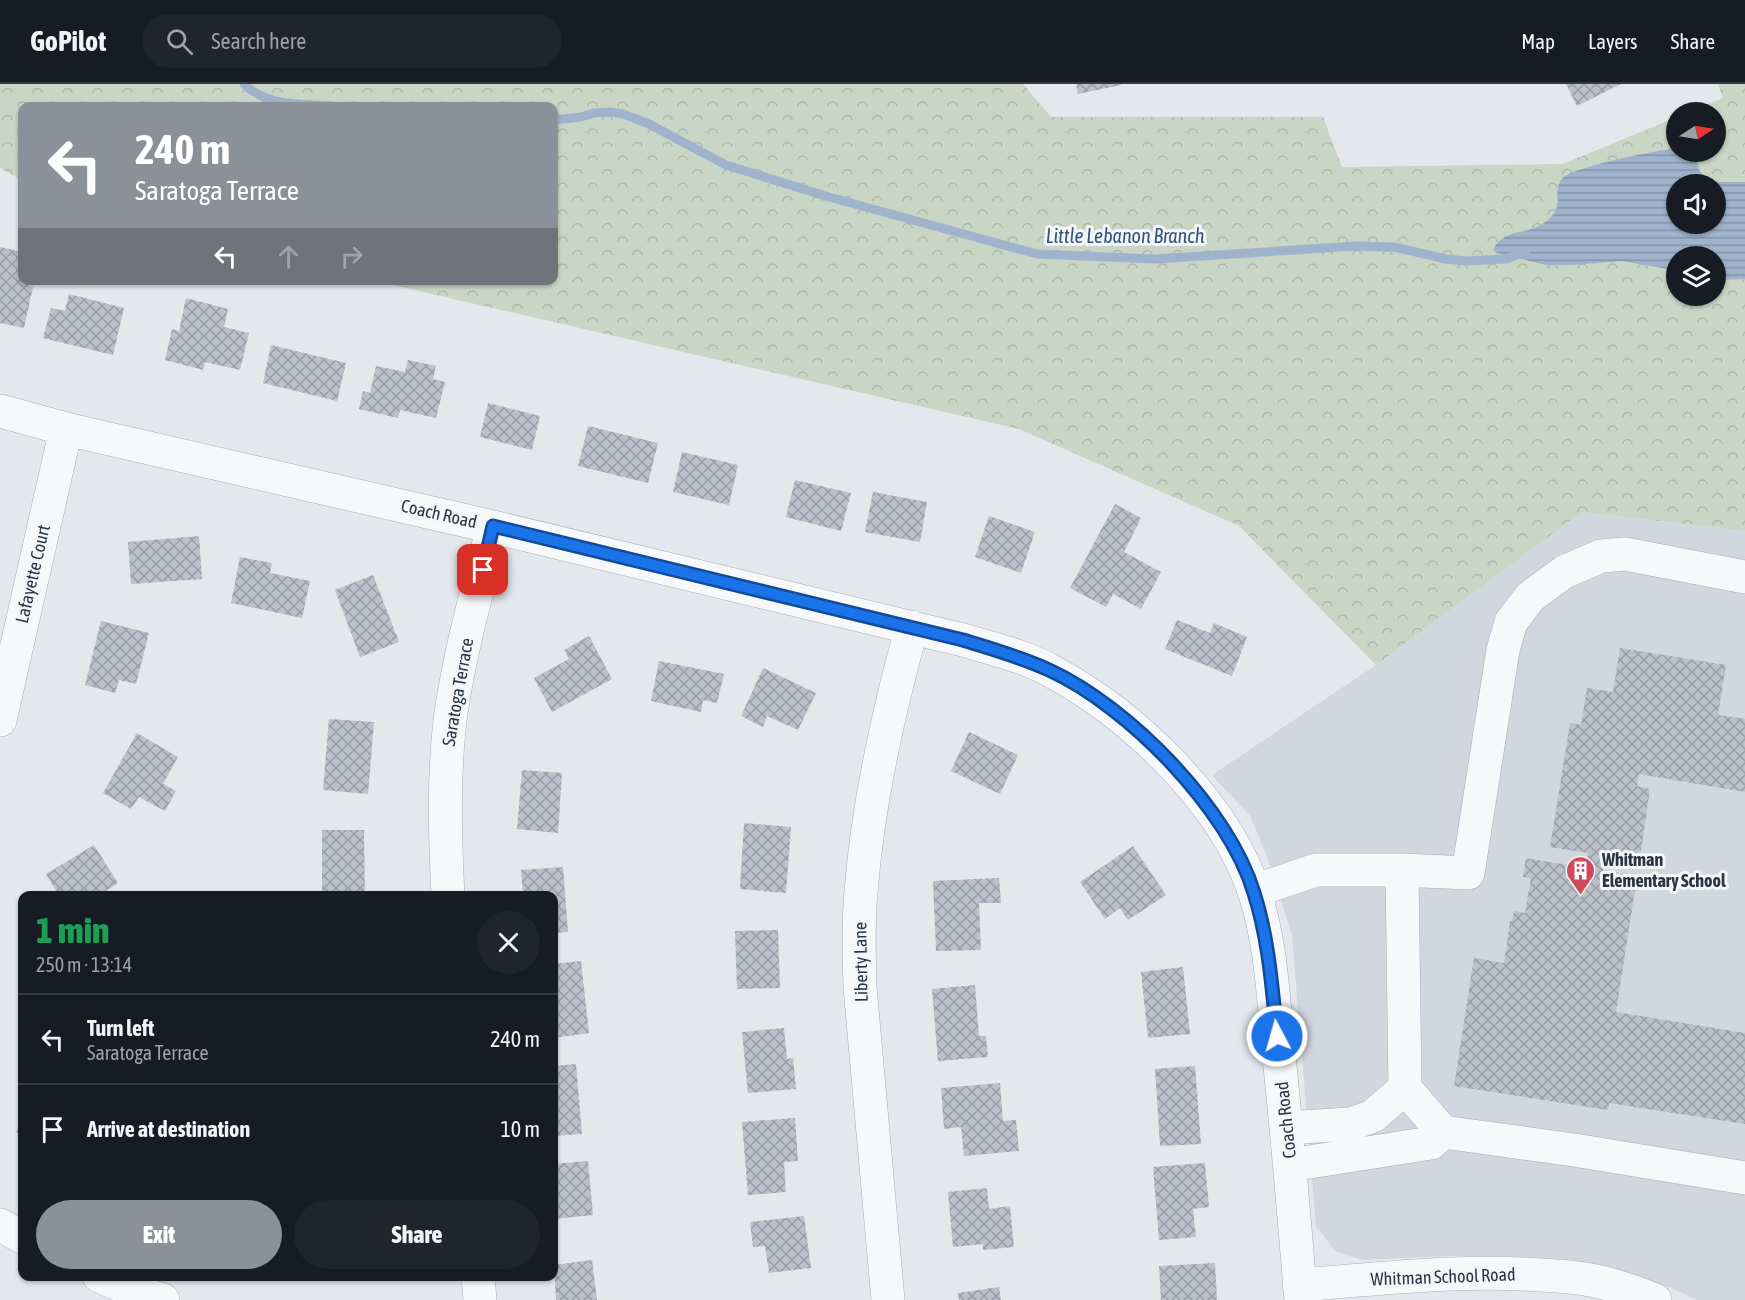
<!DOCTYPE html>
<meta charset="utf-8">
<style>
:root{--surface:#171b24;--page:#20242c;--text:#f1f3f6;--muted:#9ea1a6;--line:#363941;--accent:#8c9099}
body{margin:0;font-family:"Asap Condensed",sans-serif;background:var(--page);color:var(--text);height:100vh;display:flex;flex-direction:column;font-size:22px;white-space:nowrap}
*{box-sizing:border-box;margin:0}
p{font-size:20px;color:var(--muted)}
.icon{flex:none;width:33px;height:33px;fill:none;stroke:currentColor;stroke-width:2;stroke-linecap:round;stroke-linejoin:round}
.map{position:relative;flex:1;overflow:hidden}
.drawer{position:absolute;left:18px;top:807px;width:540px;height:390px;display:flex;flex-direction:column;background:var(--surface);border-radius:12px;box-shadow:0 2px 4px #0004}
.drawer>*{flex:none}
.top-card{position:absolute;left:18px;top:18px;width:540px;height:183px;border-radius:12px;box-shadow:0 2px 4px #0004;background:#8c9099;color:#fff;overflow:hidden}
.needle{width:39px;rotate:78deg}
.buttons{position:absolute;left:1666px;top:18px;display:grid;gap:12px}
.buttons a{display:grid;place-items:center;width:60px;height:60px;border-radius:50%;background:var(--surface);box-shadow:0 2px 4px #0004;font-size:30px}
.pin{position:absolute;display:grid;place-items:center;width:51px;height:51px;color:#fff;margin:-26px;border-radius:12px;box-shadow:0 3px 9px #0006}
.me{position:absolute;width:66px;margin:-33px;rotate:354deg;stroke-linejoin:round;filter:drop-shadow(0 0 4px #0008)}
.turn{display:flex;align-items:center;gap:21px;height:126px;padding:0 18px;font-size:27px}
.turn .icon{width:78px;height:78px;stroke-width:2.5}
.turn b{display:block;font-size:42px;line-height:51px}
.lanes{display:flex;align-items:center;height:57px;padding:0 18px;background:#0003;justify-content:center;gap:30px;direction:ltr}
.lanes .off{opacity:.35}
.round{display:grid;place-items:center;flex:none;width:63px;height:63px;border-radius:32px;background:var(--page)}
.head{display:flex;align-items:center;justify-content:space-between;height:102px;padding:0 18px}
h1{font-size:36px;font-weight:800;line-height:45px;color:#1e9e55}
.button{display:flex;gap:12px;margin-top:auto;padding:12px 18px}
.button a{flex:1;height:69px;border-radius:36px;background:var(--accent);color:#fff;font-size:24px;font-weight:800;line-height:69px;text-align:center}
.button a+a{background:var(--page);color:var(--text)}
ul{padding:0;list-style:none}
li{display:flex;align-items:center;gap:18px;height:90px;padding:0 18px;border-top:2px solid var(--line)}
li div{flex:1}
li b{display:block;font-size:22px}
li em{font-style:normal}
header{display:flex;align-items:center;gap:36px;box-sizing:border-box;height:84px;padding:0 30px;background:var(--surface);border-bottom:2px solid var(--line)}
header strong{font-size:28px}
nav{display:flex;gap:33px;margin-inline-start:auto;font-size:21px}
.search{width:420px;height:54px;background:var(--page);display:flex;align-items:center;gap:15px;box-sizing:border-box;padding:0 21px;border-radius:33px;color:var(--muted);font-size:22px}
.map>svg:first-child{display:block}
.built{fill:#d2d6de}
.forest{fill:url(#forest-crowns);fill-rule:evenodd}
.water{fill:url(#water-rules);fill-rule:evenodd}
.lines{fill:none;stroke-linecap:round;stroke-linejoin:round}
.stream{stroke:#9fb4cc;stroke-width:9}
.building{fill:url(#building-cross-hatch)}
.minor-casing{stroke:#a9aeb7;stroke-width:34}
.minor{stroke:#f7f8fa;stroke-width:33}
.route-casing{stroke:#114b97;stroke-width:15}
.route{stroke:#1a73e8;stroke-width:10}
.labels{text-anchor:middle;stroke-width:6;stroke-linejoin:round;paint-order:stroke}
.street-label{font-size:18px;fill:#2b3445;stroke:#f4f6f9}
.poi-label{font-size:18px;font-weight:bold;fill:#2b3445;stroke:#f4f6f9;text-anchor:start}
.water-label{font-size:20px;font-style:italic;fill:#34527a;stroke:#f4f6f9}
</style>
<header>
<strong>GoPilot</strong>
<div class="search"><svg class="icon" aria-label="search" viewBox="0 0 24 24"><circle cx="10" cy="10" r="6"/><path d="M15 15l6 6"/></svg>Search here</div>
<nav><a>Map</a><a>Layers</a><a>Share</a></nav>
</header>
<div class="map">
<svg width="1745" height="1216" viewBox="0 0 1745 1216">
<defs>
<pattern id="forest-crowns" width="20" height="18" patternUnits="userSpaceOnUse" patternTransform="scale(1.5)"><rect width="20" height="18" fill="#c9d6c5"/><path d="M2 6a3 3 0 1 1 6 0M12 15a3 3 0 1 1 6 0" fill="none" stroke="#adb8ab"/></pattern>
<pattern id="water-rules" width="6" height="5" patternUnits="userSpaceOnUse" patternTransform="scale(1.5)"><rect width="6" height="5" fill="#9fb4cc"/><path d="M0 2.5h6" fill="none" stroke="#8293a7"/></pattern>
<pattern id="building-cross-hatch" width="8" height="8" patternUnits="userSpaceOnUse" patternTransform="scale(1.5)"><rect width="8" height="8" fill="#bbc0ca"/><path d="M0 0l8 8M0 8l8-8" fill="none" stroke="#989da6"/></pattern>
</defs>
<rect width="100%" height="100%" fill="#e4e7ec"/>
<path class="built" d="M1582,428L1745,447V1216H1697L1669,1203L1607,1186L1561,1175L1503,1172H1446L1363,1176L1335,1167L1316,1142L1292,851L1265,767L1250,732L1212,691L1376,581Z"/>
<path class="forest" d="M0,0H1023L1051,33H1323L1342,83L1563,80L1677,33V68H1716V28H1688L1723,14L1718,0H1745V447L1582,428L1376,581L1239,442L1019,345L375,197L554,196V22H22V96L0,84ZM1677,100H1716V140H1677ZM1677,172H1716V212H1677Z"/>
<path class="water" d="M1677,64V68L1694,69L1699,85L1706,98H1745V195L1716,196V172H1677V188L1668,185L1622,177L1573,181H1546L1497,169L1493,166C1504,144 1525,152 1544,139C1568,122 1550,112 1562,95C1570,83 1659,66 1677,64ZM1677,100H1716V140H1677Z"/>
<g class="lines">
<path class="stream" d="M244,0C267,23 303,20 333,22
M554,36L581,33L594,29L610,28L623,30L649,40L726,81L829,113L1037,170L1155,175L1355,162L1394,163L1446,175L1466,177L1506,175L1525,168"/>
</g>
<path class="building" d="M1076,0H1121V1L1078,10Z
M1566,0H1621L1577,22Z
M0,163L22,168V196H29L28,202L33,203L24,244L0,239Z
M69,210L124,224L113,271L43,254L51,224L65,227Z
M186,214L228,225L224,243L249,249L240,286L205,278L203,286L165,276L172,245L179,247Z
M271,261L346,279L337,317L263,299Z
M408,276L436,282L433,295L445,298L436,334L400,326L398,334L359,325L363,307L370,309L376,282L405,288Z
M488,319L540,332L532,366L480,353Z
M588,342L658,359L648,399L578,382Z
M682,368L738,381L729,421L673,408Z
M795,396L851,409L841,447L786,433Z
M873,408L927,418L920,458L865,448Z
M1115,420L1141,434L1124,468L1161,488L1141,525L1113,510L1106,523L1070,504Z
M989,432L1035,448L1021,489L975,473Z
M199,452L202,495L131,500L128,458Z
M240,473L272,479L270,489L310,497L302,534L231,519Z
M373,491L399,558L360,573L335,506Z
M1177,536L1210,549L1214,539L1247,553L1232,592L1165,565Z
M101,537L149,549L136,600L119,596L115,609L85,601Z
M589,552L612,595L552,628L534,594L569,575L564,566Z
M1620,564L1726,581L1718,631L1745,635V708L1639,690L1637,702L1650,705L1639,780L1605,775L1603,787L1637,793L1616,928L1745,949V1040L1609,1019L1608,1026L1454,1002L1474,874L1504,879L1510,837H1512L1514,827L1525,829L1531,794L1523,793L1526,774L1586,784L1588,769L1550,763L1570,639L1581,641L1587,604L1613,608Z
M659,577L724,590L717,619L703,616L701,628L651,617Z
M763,584L816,609L798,646L767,632L763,643L741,632Z
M329,635L374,638L368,710L323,706Z
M969,648L1018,671L1000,710L951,687Z
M137,649L178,673L163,700L176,707L165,727L139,713L131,725L103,709Z
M522,686L562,689L558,749L517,745Z
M744,739L791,743L786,809L740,805Z
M322,746H364L365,812H322Z
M94,761L118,799L98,812H59L46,790Z
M1133,762L1166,811L1128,836L1120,824L1105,835L1080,798Z
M563,783L568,848L554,849V812H523L521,786Z
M999,794L1001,819H979L981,866L936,867L933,797Z
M778,846L780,904L737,905L735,847Z
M581,877L589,949L554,954V880Z
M1183,883L1190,950L1148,954L1141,888Z
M975,901L979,952H986L988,973L938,977L932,905Z
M784,944L787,975L793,974L796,1005L748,1009L742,948Z
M576,980L582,1050L554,1052V982Z
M1195,982L1201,1060L1160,1062L1155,985Z
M1000,999L1003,1037L1016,1036L1019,1067L964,1072L961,1043L944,1045L941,1004Z
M795,1034L798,1077L784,1078L786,1108L748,1111L742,1038Z
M22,1037V1052L16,1048Z
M588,1077L593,1131L554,1135V1080Z
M1205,1079L1209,1123L1193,1125L1196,1153L1159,1156L1153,1083Z
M987,1104L989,1125L1010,1122L1014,1163L983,1166V1160L953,1163L948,1108Z
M804,1132L811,1184L769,1189L765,1162L753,1163L750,1138Z
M592,1176L597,1216H556L554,1181Z
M1215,1179L1217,1216H1161L1159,1182Z
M999,1203L1001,1216H959L958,1209Z"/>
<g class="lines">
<defs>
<path id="minor" d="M0,327L66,345L493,443L963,556C993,565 1025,572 1053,588C1134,632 1224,718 1254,807C1271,857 1273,911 1278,963C1287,1047 1294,1132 1301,1216
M1745,493L1625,470L1601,472L1564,488L1530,513L1511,538L1503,566L1468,789L1402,786L1405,1004L1443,1048L1574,1066L1745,1094
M0,636L66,345
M1254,807L1316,786H1402
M448,812C445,752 443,689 451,629C460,567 478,504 493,443
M1286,1044L1351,1040L1373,1032L1405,1004
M1290,1081L1431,1059L1443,1048
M0,1141L22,1153
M99,1192L136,1208L163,1216
M478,1192L480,1216
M1299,1201C1379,1195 1460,1185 1540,1191C1558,1192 1577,1193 1595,1197C1616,1201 1635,1208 1655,1216
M888,1216L860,903C859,871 858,839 861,808C868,718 888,629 912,543"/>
</defs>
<use href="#minor" class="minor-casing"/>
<use href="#minor" class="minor"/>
</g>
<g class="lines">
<defs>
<path id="route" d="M483,486L493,442L963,556C992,565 1021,573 1049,586C1128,622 1229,725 1254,809C1269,856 1272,904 1277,952"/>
</defs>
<use href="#route" class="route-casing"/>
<use href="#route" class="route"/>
</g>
<defs>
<symbol id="building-pin" viewBox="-11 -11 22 30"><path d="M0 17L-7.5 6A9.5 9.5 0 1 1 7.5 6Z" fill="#d1495b" stroke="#f4f6f9"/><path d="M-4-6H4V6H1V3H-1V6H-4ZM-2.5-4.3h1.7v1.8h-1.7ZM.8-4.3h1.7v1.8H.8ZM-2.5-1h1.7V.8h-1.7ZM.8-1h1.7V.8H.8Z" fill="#fff"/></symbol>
</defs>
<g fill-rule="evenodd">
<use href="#building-pin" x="1564" y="770" width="33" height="45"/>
</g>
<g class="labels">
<g class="street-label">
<text transform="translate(439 430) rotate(13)" y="6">Coach Road</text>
<text transform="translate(33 490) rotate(-77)" y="6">Lafayette Court</text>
<text transform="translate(458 608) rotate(-80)" y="6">Saratoga Terrace</text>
<text transform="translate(861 878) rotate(-91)" y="6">Liberty Lane</text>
<text transform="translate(1286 1036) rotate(-96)" y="6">Coach Road</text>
<text transform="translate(1443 1193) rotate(-2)" y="6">Whitman School Road</text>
</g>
<g class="poi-label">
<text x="1602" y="782">Whitman<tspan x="1602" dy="21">Elementary School</tspan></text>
</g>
<g class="water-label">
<text x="1125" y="159">Little Lebanon Branch</text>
</g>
</g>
</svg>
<div class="buttons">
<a><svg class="needle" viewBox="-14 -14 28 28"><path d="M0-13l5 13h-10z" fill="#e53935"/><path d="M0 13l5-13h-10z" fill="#9ea1a6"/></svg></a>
<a><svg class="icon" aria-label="sound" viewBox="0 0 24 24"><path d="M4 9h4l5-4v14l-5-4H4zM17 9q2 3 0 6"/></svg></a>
<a><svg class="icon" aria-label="layers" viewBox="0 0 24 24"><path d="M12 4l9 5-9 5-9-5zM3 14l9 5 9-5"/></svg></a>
</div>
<div class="pin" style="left:483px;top:486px;background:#d93025"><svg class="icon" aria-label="arrive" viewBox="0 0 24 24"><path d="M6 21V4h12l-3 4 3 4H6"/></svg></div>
<svg class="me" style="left:1277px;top:952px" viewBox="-20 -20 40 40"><circle r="17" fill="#1a73e8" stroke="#fff" stroke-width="3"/><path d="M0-11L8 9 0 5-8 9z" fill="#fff"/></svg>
<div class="top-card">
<div class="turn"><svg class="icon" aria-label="left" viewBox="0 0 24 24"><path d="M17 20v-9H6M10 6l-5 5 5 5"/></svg><div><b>240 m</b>Saratoga Terrace</div></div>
<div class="lanes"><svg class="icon" aria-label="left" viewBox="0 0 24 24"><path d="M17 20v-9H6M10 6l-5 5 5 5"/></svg><svg class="icon off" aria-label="ahead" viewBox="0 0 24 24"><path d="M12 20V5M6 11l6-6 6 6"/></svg><svg class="icon off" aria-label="right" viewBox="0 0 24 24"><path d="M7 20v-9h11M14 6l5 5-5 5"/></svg></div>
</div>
<section class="drawer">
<div class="head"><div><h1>1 min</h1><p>250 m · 13:14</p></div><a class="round"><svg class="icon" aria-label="close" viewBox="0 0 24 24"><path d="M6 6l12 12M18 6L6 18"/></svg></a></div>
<ul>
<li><svg class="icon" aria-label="left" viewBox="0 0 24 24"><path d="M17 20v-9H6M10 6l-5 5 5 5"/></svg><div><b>Turn left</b><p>Saratoga Terrace</p></div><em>240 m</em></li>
<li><svg class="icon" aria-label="arrive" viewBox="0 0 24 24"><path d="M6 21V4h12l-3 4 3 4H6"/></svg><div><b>Arrive at destination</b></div><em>10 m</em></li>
</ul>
<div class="button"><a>Exit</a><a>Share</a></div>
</section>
</div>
